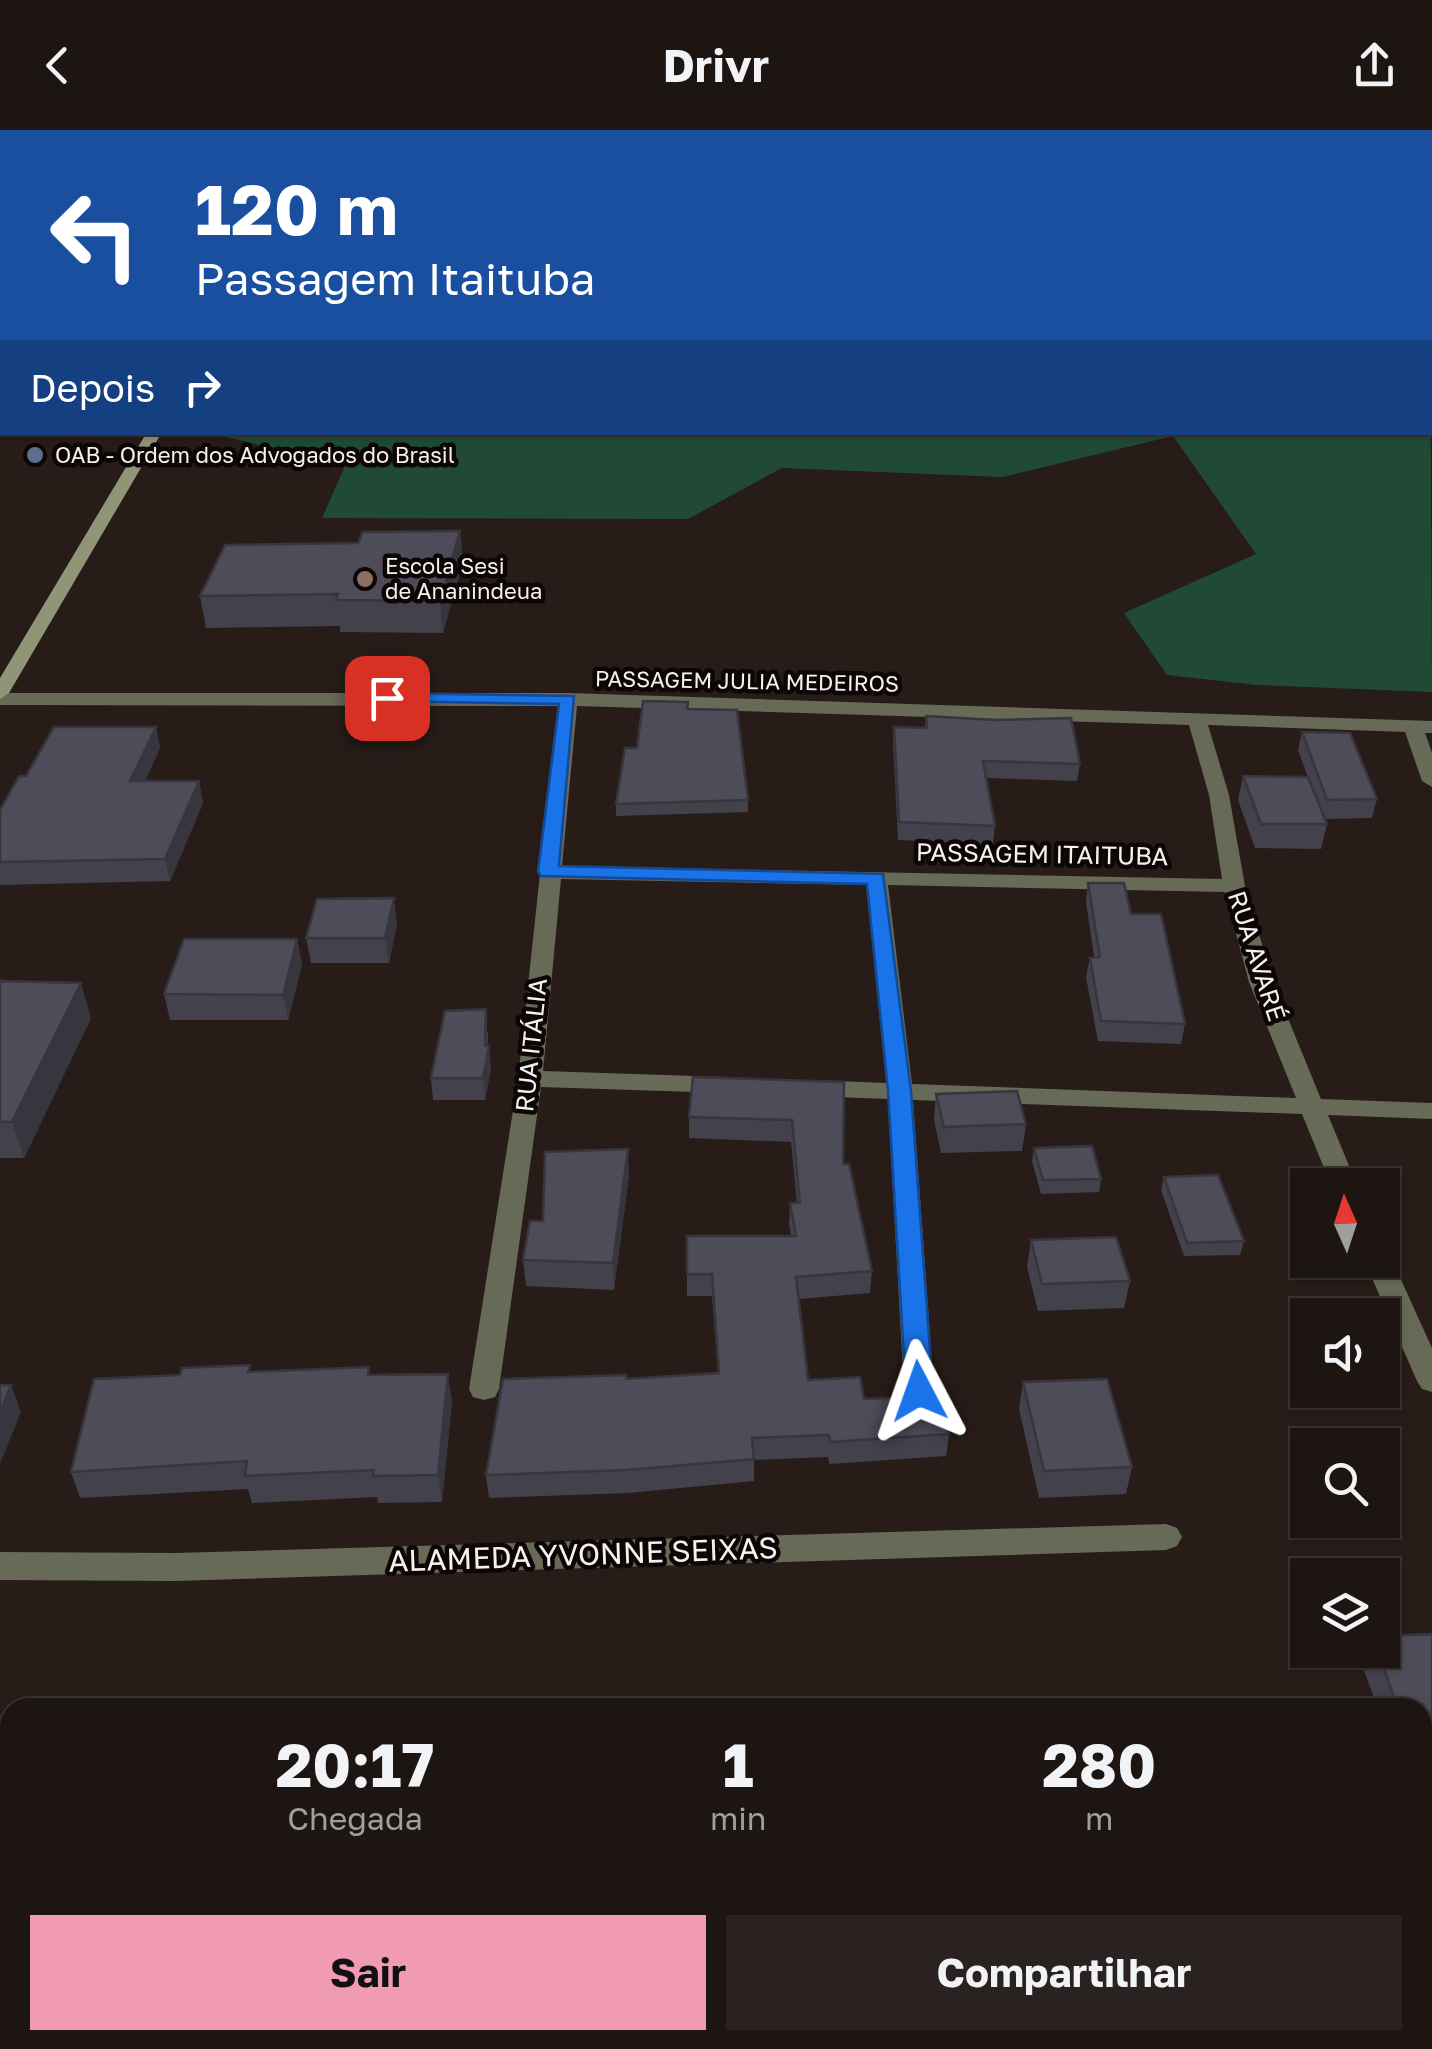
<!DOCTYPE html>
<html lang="pt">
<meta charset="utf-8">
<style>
:root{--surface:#1d1512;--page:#2a2220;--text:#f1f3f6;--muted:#a09f9f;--line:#3b3432;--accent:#f09ab4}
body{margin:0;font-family:"Golos Text",sans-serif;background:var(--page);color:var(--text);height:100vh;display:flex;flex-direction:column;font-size:38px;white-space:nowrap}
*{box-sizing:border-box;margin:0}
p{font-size:32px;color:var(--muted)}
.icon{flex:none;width:55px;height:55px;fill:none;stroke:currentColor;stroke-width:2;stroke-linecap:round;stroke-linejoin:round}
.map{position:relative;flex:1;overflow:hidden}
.side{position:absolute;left:0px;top:1568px;width:1432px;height:352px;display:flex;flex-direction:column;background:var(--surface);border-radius:30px 30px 0 0;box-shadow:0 2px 8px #0004,0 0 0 2px var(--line)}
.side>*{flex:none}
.guide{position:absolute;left:0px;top:0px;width:1432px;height:305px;box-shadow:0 2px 8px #0004,0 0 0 2px var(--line);background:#1a4fa0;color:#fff;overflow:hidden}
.needle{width:65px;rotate:357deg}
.tools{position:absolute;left:1290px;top:1038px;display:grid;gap:20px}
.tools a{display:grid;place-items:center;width:110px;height:110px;border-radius:0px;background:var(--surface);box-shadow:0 2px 8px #0004,0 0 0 2px var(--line);font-size:50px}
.pin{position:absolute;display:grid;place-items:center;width:85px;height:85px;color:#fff;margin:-42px;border-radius:20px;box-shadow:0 5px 15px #0006}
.me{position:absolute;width:110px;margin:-55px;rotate:356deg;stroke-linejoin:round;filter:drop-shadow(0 0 8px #0008)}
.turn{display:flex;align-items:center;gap:35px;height:210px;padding:0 30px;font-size:45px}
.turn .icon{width:130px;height:130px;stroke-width:2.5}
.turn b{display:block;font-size:70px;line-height:85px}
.then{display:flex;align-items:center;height:95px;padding:0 30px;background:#0003;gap:20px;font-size:38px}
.eta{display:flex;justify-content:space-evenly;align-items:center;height:170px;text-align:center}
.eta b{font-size:60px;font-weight:700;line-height:70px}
.primary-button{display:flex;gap:20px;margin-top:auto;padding:20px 30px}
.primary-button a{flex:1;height:115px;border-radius:0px;background:var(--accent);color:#111;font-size:40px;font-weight:700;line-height:115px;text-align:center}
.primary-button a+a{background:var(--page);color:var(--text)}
header{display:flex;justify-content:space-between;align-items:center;height:130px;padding:0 30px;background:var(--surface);font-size:45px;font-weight:700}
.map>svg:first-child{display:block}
.green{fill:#214a36}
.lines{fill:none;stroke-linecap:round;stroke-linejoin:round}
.minor{fill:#676a57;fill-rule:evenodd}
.tertiary{stroke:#676a57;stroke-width:25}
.secondary{fill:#919577;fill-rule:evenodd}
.wall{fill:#43414c}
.shaded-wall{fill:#37353e}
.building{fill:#4e4c58;stroke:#37353e;stroke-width:2.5}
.route{fill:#1a73e8;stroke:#114b97;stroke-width:2.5}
.service-dot{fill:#5c6f8a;stroke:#0c0706;stroke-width:4}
.education-dot{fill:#8d6e63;stroke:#0c0706;stroke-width:4}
.labels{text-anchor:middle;stroke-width:9;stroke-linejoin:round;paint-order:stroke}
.far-poi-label{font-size:22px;fill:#f8f0ed;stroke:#0c0706;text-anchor:start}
.far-street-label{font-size:22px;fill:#f8f0ed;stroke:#0c0706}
.street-label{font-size:25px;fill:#f8f0ed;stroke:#0c0706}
.near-street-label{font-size:30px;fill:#f8f0ed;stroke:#0c0706}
</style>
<header><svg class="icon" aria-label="back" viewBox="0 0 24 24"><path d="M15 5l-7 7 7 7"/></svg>Drivr<svg class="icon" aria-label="share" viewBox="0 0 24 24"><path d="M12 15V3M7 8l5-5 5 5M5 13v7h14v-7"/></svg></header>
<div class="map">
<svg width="1432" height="1919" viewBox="0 0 1432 1919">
<rect width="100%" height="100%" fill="#271c18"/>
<path class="green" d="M753,0H1432V68L1430,2H745Z
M1430,187L1432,562L1257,555L1167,545L1124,483L1256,424L1173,306L1002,347L782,338L688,389L322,388L345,336L210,303L1430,302Z"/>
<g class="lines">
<path class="minor" d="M0,99H2V105H0Z
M0,563H568L1432,591V603H1425L1432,623V657L1422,651L1405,602L1208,595L1229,665L1245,756L1273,852L1321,969L1432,973V989L1328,985L1357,1055H1331L1302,984L913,970L934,1261L930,1269L919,1272L908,1269L904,1261L888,969L810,966L798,958L810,950L887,953L866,755L561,749L543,941L725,947L737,955L725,963L541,957L499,1259L495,1267L484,1270L473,1267L469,1259L518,949L558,576L0,575ZM577,576L1189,595L1209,665L1222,749L562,736ZM888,755L1225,762L1249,852L1296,968L912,954Z
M1382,1121L1392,1130L1432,1218V1262L1422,1259L1417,1251L1364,1130H1382Z
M1166,1394L1177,1398L1182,1407L1177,1416L1166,1420L175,1451L0,1450V1422L175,1423Z"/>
<path class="tertiary" d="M0,86L2,85"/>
<path class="secondary" d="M147,302H162L9,563L0,569V548Z"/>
</g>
<path class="wall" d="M460,401L463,432L443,503L340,502V496L206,498L200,466L358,413Z
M688,579L748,670V682L616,686V674L637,618Z
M926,586L1080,634L1077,651L986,648L995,696L993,714L898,710L893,614L894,597L925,598Z
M156,597L160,618L145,651H199L203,673L170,751L0,755V680L26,646Z
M1302,602L1377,669L1372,688L1325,689L1327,694L1321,719L1255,718L1238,670L1243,646L1308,647L1298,620Z
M1088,753L1131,784L1185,894L1181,914L1098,911L1086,847L1090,828L1094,827L1086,772Z
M397,793L389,833H311L306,808Z
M297,809L302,834L288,890H170L164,864Z
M0,851L91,888L24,1028H0Z
M488,901V916L491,938L485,970H433L431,948Z
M844,952L843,1034L872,1141L870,1163L799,1169L808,1250L864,1269L949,1304L946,1326L829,1334L828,1327L754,1330V1351L628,1363L489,1368L486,1345L626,1249L718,1243L712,1166H687V1106H791L789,1095L790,1073H797L791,1012L689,1008V987Z
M936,964L1026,994L1022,1021L941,1023L934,990Z
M1034,1018L1101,1049L1099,1062L1041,1064L1032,1031Z
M629,1045L614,1160L526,1156L523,1130L543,1091Z
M1164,1047L1244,1111L1240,1125L1184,1126L1161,1060Z
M1031,1110L1130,1151L1124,1178L1038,1181L1027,1137Z
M251,1242L370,1245L452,1270L442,1372L378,1373L377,1367L252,1373L248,1359L80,1368L71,1342Z
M1023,1252L1132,1337L1126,1364L1039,1368L1019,1279Z
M1432,1504V1656L1422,1631V1578H1378L1361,1533L1366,1520H1382Z"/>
<path class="shaded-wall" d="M0,52L2,63V70H0Z
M460,401L463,432L443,503L440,471Z
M156,597L160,618L135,673L130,651Z
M199,651L203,673L170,751L165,729Z
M394,768L397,793L389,833L385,808Z
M297,809L302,834L288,890L283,865Z
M81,853L91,888L24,1028L12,992Z
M486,879L488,919L489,916L491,938L485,970L483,948Z
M628,1019L629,1045L614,1160L613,1133Z
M448,1244L452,1270L442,1372L438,1345Z
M11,1255L21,1282L0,1334V1282Z"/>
<path class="building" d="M687,0H764L766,2H691V1Z
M0,30H2V53L0,51Z
M1430,64H1432V151L1430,150Z
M0,113L2,115V131L0,132Z
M460,401L440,471L336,470L338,464L200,466L225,415L358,413L363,402Z
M643,571L688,572L687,579L737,580L748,670L616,674L625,618H637Z
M926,586L996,590L1071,588L1080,634L983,631L995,696L899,692L894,597L927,598Z
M54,597H156L130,651H199L165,729L0,732V680L19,646H26Z
M1302,602L1350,603L1377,669L1327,670Z
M1243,646L1308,647L1327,694H1261Z
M1088,753H1124L1131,784H1161L1185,894L1101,891L1090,828L1100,827Z
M394,768L385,808H306L317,769Z
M184,809H297L283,865L164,864Z
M0,851L81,853L12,992H0Z
M486,879L485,916H489L483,948H431L445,881Z
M693,947L844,952L843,1034H849L872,1141L796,1147L808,1250L860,1247L864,1269L942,1266L949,1304L830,1312L829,1305L752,1308L754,1329L627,1340L486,1345L503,1249L626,1245V1249L719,1243L712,1144H687V1106H796L790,1073H800L792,990L689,987Z
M1017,961L1026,994L944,997L936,964Z
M1092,1016L1101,1049L1043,1050L1034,1018Z
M628,1019L613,1133L523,1130L530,1091H543L545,1022Z
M1218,1045L1244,1111L1187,1113L1164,1047Z
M1116,1107L1130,1151L1042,1154L1031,1110Z
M250,1235L248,1242L369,1237L368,1245L448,1244L438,1345L373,1346L374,1340L245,1346L247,1331L71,1342L94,1249L180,1245L182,1238Z
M1107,1249L1132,1337L1044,1341L1023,1252Z
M0,1255H11L0,1282Z
M1432,1504V1599L1423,1574L1397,1575L1377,1520H1382V1506Z"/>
<path class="route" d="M387,563L574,566L559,736L883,744L911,961L933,1261L929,1268L919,1271L910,1268L906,1261L888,961L867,754L541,746L538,742L559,574L381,571V564Z"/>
<circle class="service-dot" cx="35" cy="325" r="10"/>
<circle class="education-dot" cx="365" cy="449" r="10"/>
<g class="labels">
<g class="far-poi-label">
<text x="55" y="333">OAB - Ordem dos Advogados do Brasil</text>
<text x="385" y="444">Escola Sesi<tspan x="385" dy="25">de Ananindeua</tspan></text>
</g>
<g class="far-street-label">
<text transform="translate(747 551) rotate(1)" y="8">PASSAGEM JULIA MEDEIROS</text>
</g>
<g class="street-label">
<text transform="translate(1042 724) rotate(1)" y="9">PASSAGEM ITAITUBA</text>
<text transform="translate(1257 826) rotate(72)" y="9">RUA AVARÉ</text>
<text transform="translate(531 915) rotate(-84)" y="9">RUA ITÁLIA</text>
</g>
<g class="near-street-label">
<text transform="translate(583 1425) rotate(-2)" y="10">ALAMEDA YVONNE SEIXAS</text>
</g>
</g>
</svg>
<div class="tools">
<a><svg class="needle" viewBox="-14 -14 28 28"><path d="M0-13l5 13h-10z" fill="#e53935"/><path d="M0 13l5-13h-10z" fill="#a09f9f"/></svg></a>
<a><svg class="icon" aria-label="sound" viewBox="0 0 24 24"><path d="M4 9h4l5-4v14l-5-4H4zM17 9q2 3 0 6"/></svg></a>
<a><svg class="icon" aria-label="search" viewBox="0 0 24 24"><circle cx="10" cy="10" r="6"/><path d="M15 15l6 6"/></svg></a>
<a><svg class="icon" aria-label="layers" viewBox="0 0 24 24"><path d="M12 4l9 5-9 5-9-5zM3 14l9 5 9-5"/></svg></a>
</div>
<div class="pin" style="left:387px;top:568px;background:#d93025"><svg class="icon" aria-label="arrive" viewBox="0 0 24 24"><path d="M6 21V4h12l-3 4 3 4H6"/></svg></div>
<svg class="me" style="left:919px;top:1261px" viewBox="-20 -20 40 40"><path d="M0-17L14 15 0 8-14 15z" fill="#1a73e8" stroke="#fff" stroke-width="4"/></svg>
<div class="guide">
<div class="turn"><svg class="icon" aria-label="left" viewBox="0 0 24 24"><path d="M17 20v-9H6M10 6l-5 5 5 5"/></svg><div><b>120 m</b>Passagem Itaituba</div></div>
<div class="then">Depois<svg class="icon" aria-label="right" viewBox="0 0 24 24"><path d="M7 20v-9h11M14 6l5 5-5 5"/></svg></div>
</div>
<section class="side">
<div class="eta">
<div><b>20:17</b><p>Chegada</p></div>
<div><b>1</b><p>min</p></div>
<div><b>280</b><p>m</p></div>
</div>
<div class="primary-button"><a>Sair</a><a>Compartilhar</a></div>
</section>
</div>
